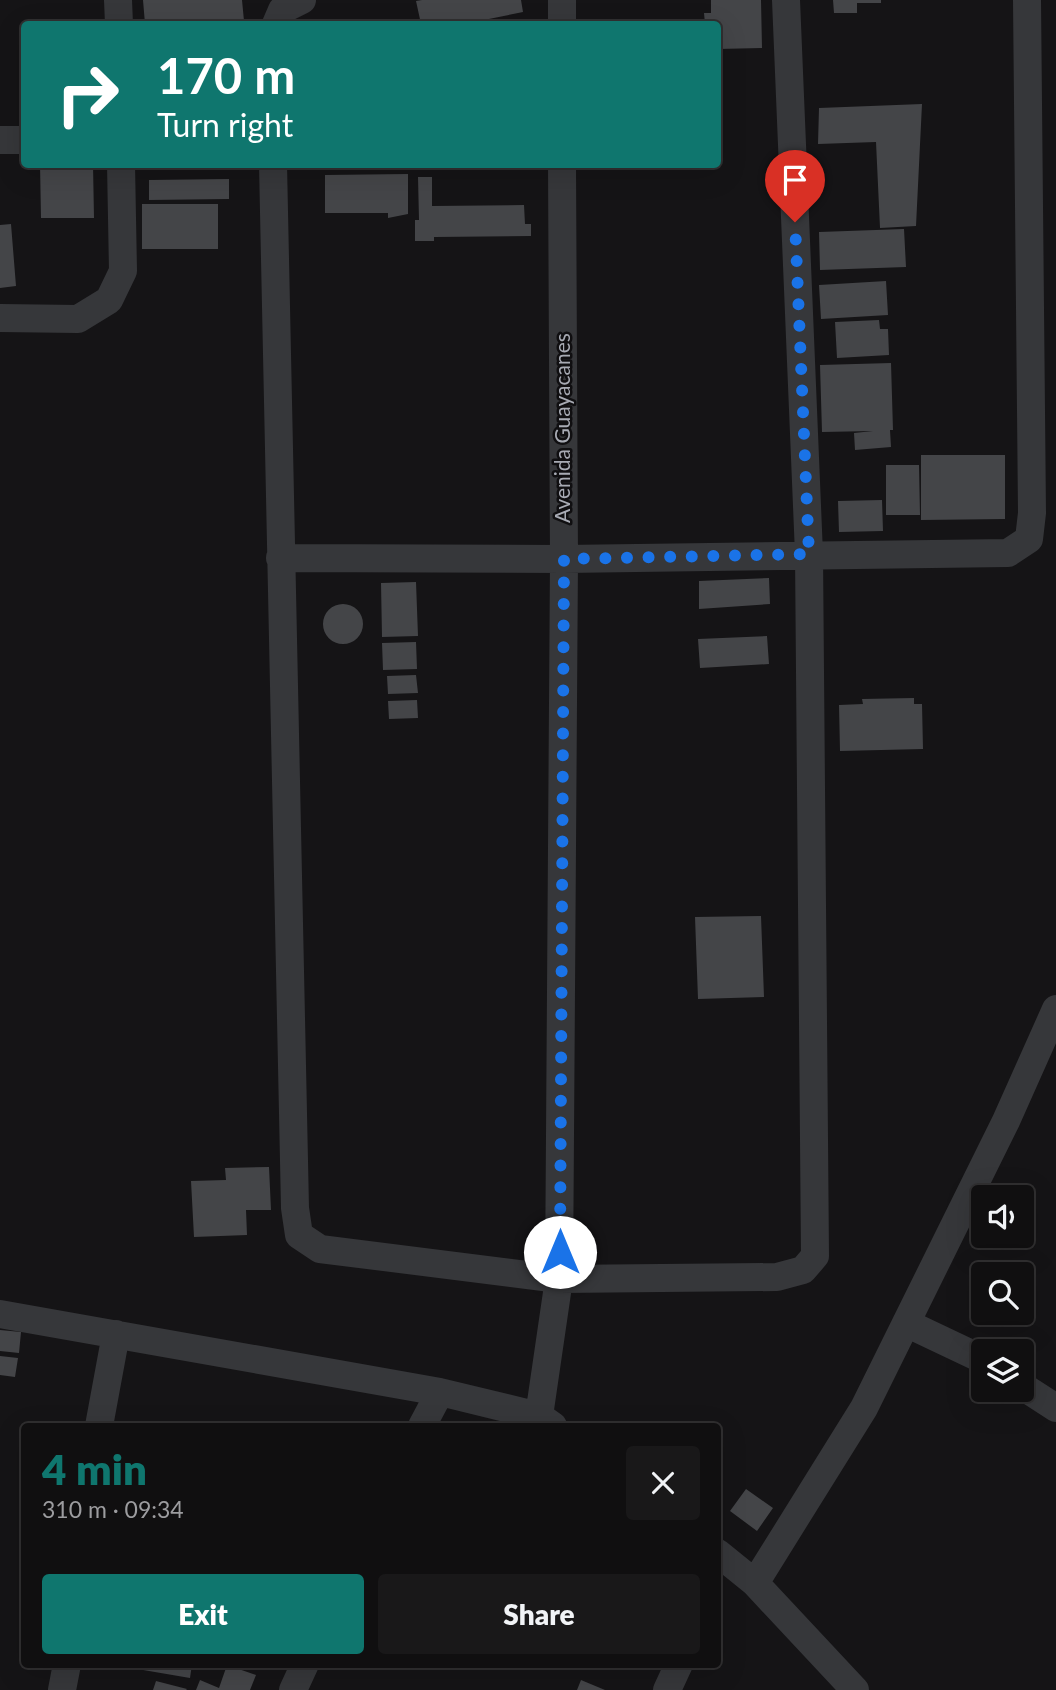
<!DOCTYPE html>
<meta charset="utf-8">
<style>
:root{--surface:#100f10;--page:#191819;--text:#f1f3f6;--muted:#9c9c9f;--line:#302f30;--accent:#0f766e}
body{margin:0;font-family:Lato,sans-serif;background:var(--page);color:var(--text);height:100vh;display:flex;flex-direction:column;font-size:26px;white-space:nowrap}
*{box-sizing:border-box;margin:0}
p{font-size:23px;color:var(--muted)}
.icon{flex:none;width:38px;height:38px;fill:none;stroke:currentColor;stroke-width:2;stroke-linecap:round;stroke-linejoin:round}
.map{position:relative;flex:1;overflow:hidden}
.details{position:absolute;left:21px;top:1423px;width:700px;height:245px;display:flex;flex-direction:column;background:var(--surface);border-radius:7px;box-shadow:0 7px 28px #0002,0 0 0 2px var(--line)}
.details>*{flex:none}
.banner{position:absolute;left:21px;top:21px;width:700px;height:147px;border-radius:7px;box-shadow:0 7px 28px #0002,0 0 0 2px var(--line);background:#0f766e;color:#fff;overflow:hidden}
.fabs{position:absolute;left:971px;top:1185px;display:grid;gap:14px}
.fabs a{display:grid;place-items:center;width:63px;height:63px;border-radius:7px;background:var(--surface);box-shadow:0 7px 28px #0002,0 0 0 2px var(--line);font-size:35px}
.pin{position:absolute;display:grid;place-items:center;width:60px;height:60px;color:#fff;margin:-72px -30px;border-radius:50% 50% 50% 0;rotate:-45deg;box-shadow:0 0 7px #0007}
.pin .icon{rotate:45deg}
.me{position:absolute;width:77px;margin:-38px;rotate:0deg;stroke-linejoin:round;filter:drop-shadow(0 0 5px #0008)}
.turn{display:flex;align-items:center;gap:24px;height:147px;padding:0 21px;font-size:32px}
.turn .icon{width:91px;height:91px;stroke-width:2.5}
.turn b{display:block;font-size:49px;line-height:60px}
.round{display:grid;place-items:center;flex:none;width:74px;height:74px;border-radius:7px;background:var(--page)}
.summary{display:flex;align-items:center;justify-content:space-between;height:119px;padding:0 21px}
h1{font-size:42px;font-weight:800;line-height:52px;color:var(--accent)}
.action{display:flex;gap:14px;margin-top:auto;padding:14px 21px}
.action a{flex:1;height:80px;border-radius:7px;background:var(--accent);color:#fff;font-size:28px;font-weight:800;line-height:80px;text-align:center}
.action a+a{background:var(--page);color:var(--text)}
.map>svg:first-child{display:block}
.building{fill:#444548}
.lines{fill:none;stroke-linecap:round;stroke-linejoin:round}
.minor{stroke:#36373a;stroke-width:28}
.route{stroke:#1a73e8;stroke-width:12;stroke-dasharray:0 21.6}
.labels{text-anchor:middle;stroke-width:5;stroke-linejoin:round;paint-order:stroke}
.street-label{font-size:21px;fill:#a8abb4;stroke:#100f11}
</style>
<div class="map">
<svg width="1056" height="1690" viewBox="0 0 1056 1690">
<rect width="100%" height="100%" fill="#151416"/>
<path class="building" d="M143,0H242L244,21L145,24Z
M422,0H521L523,12L464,24H421L416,1Z
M711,0H761L762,48L718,49V24H705L704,13H711Z
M833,0H881V3H857V13H834Z
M922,104L916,226L880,228L876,142L818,144L819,108Z
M40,164H93L94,218H41Z
M408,174V214L388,218V213H325V175Z
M418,177H432V206L524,205L525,224H531V236L434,237V241H415V220H419Z
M229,179V199L149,200V180Z
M142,204H218V249H142Z
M11,224L16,286L0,288V225Z
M904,229L906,267L820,270L819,232Z
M886,281L888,315L821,319L819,285Z
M879,320L880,329H888L889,355L837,358L835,322Z
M891,363L893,430H890L891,447L855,450L854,433L873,431L822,432L820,365Z
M921,455H1005V519L921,520Z
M886,465H919L920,515H886Z
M882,500L883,531L839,532L838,501Z
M769,578L770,604L699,609V581Z
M416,582L418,636L382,637L381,583Z
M323 624a20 20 0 1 1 40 0a20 20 0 1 1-40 0Z
M767,636L769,664L700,668L698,639Z
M416,642L417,669L383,670L382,643Z
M416,675L418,693L388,694L387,676Z
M914,698V704H922L923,749L840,751L839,705L863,704L862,699Z
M417,700L418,718L389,719L388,701Z
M761,916L764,997L698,999L695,917Z
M269,1167L271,1210H246L247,1235L194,1237L191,1181L226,1180L225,1168Z
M0,1330L21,1332L19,1353L0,1351Z
M0,1356L18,1358L15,1377L0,1375Z
M746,1489L773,1508L757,1531L730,1511Z
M108,1664H192L190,1678Z
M227,1665L256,1675L250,1690H196L200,1680L219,1688Z
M581,1680L605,1690H577Z
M156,1681L187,1689L186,1690H153Z"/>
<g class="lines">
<path class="minor" d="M118,0L119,24
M562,0V24
M276,24L282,10L302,0
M0,140H24
M273,164L295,1208L299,1235L320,1249L559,1279L777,1277L803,1270L815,1256L809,554L786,0
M0,318L78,319L109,300L123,271L121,164
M280,558L564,559L1008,553L1029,539L1032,513L1027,0
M0,1314L440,1392L539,1416L553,1426
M906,1323L984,1360
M1022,1386L1056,1408
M539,1416L559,1279L564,559L562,164
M99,1426L116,1334
M422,1426L440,1392
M718,1553L755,1583L855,1690
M755,1583L864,1408L1006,1121L1056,1009
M62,1690L67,1664
M293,1690L305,1664
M667,1690L679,1664"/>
</g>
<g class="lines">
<path class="route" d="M560,1252L564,559L809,554L795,222"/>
</g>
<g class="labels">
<g class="street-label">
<text transform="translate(563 428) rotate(-90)" y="7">Avenida Guayacanes</text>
</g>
</g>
</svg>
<div class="fabs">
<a><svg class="icon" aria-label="sound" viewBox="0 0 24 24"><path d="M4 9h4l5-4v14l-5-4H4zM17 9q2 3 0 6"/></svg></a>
<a><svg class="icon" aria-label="search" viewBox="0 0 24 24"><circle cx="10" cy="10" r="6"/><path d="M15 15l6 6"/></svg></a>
<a><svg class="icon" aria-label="layers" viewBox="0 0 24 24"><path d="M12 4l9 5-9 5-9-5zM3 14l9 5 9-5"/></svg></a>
</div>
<div class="pin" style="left:795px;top:222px;background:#d93025"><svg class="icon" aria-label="arrive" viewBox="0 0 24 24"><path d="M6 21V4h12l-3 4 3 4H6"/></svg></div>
<svg class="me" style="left:560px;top:1252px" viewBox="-20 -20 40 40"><circle r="19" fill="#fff"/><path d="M0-13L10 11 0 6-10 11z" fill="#1a73e8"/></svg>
<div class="banner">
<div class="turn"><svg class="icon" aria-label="right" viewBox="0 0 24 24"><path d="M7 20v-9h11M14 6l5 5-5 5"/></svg><div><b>170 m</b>Turn right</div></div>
</div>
<section class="details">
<div class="summary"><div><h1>4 min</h1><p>310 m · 09:34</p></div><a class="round"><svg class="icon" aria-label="close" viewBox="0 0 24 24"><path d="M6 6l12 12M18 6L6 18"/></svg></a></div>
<div class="action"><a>Exit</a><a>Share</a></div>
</section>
</div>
